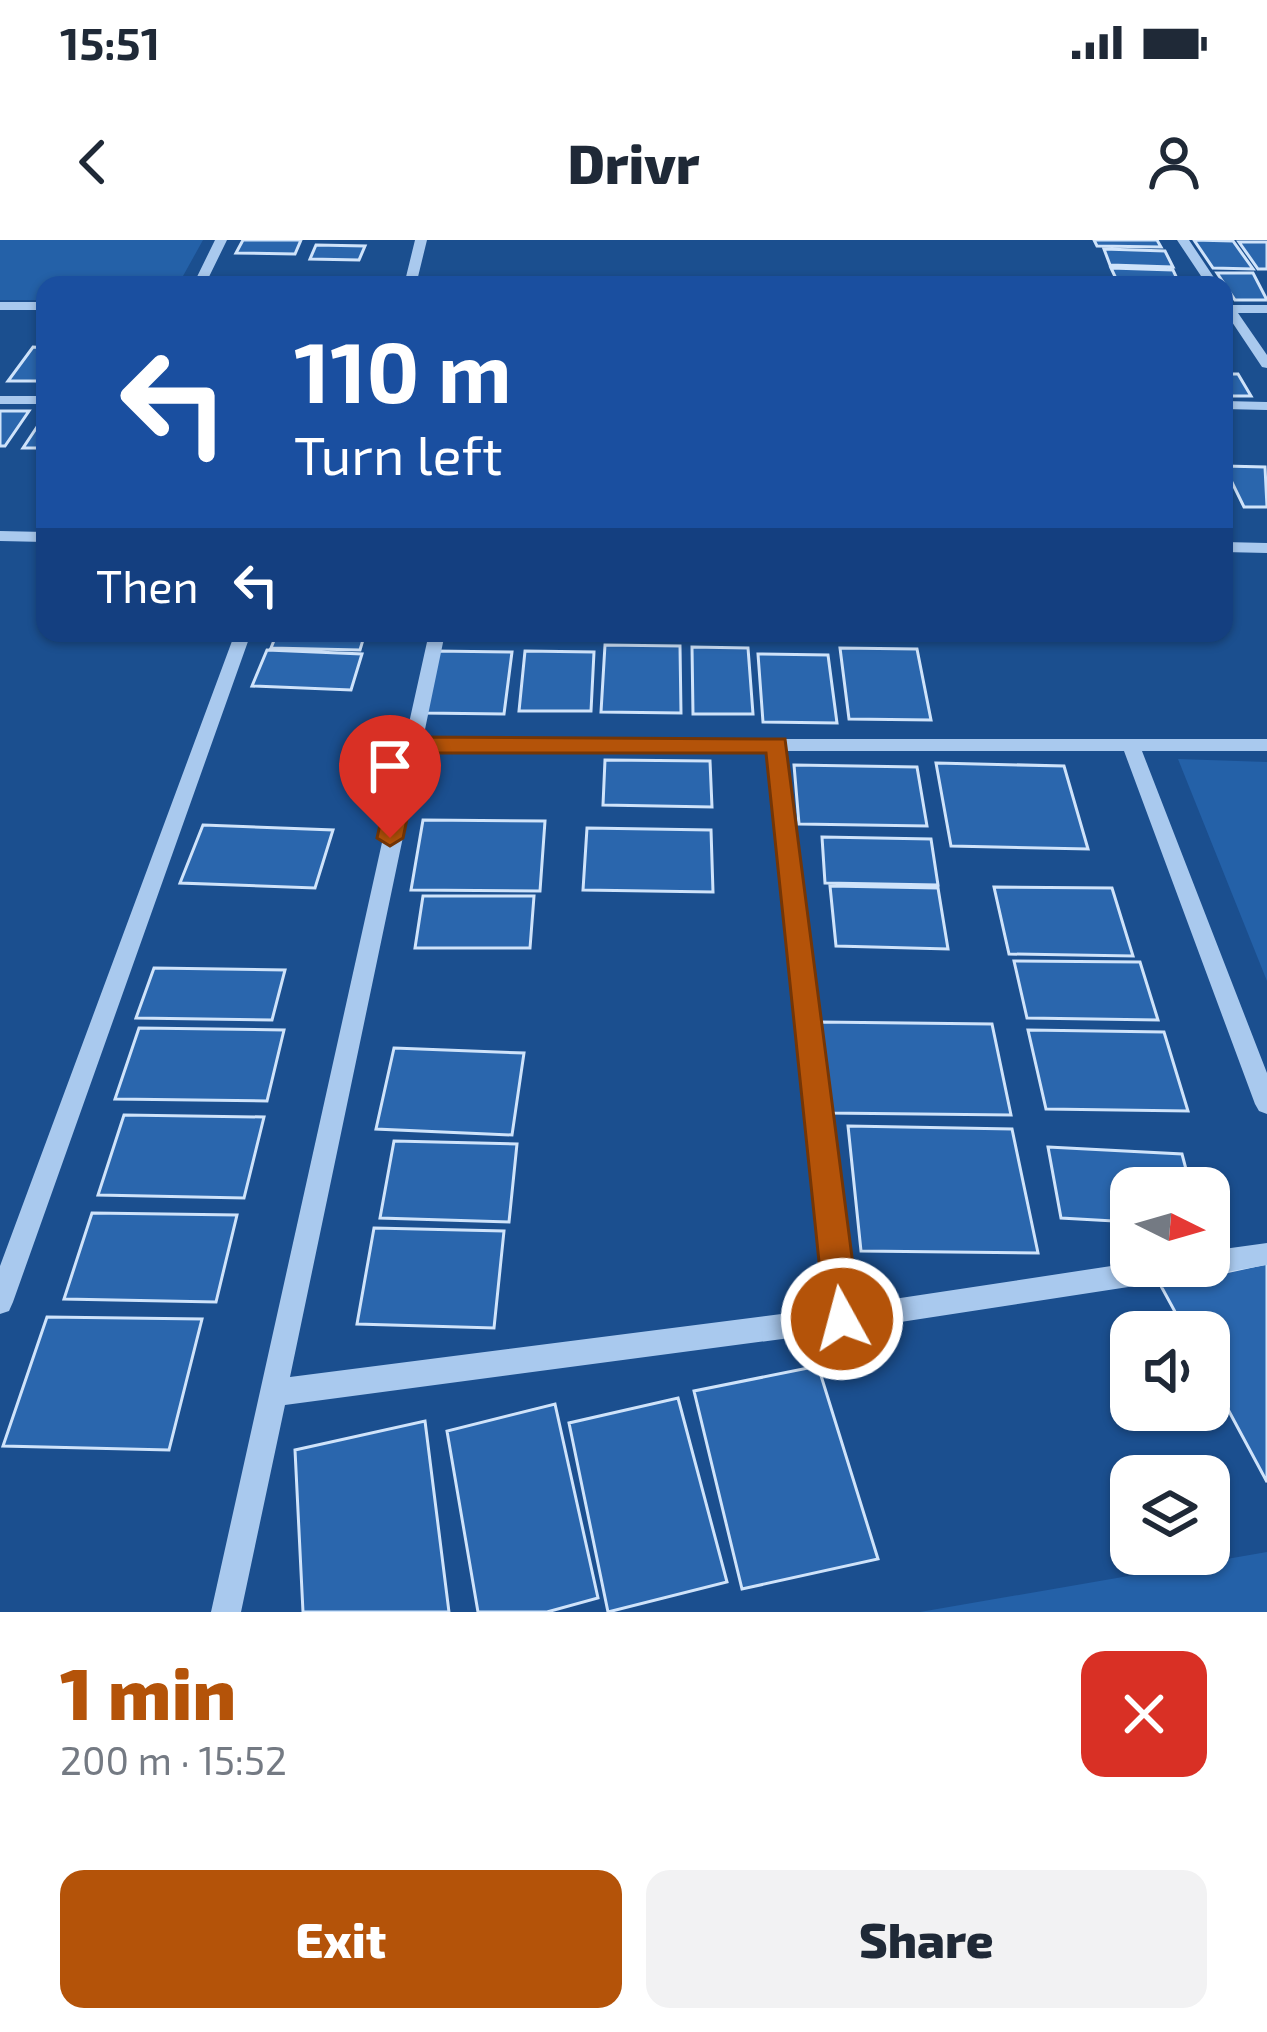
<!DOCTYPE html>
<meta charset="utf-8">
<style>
:root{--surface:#fff;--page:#f2f2f3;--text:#1f2937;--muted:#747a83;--accent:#b45309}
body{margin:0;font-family:"Exo 2",sans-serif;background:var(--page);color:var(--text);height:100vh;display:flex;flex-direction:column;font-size:45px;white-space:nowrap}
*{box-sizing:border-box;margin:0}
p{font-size:39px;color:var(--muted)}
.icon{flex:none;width:66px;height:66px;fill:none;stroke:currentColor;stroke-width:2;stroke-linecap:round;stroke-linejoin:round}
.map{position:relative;height:1372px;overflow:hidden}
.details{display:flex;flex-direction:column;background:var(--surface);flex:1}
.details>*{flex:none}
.guide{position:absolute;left:36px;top:36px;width:1197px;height:366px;border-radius:24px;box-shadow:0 3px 9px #0004;background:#1a4fa0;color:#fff;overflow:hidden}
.needle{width:78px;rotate:95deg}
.buttons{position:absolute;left:1110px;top:927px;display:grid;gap:24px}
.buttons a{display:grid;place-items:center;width:120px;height:120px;border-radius:24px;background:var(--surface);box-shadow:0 3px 9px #0004;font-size:60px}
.pin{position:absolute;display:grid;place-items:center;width:102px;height:102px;color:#fff;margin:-123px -51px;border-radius:50% 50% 50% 0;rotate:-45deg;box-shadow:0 0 12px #0007}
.pin .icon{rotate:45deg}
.me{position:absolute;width:132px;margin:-66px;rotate:353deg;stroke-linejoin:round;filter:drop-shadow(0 0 9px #0008)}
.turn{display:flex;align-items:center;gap:42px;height:252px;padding:0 60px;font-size:54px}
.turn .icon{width:156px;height:156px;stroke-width:2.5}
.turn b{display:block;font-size:84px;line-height:102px}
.then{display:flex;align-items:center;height:114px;padding:0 60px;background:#0003;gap:24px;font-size:45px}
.round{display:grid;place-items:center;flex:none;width:126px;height:126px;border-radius:24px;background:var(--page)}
.summary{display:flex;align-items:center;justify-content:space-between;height:204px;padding:0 60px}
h1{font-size:72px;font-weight:800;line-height:90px;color:var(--accent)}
.cta{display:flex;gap:24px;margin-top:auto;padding:24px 60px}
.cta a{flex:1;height:138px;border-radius:24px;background:var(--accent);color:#fff;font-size:48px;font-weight:800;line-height:138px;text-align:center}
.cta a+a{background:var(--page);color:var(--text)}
.status{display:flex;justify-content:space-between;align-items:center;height:84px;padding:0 60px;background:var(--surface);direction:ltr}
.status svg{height:33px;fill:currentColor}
header{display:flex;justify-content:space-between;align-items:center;height:156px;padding:0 60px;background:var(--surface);font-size:54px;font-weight:800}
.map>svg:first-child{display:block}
.green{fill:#2461a8}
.building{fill:#2a66ad;stroke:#cfe3fa;stroke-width:3}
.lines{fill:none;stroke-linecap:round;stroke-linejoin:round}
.minor{fill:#a9c9ee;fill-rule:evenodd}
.route{fill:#b45309;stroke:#753606;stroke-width:3}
</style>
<div class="status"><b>15:51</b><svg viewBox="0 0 49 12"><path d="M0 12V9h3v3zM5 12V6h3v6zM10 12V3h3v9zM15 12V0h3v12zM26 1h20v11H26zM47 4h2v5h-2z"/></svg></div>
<header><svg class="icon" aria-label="back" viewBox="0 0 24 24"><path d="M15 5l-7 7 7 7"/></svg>Drivr<svg class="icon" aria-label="person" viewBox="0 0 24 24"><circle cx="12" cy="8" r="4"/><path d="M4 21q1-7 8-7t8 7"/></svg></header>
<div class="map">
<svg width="1267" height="1372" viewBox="0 0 1267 1372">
<rect width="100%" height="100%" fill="#1b4f8f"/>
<path class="green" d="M0,0H203L178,45H45V60H0Z
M1178,519L1267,522V741Z
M1267,1312V1372H920Z"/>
<path class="building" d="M243,0H301L295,14L236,13Z
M1094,0H1157L1161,7L1097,6Z
M1194,0L1233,1L1253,29L1213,28Z
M1239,2H1267V29H1258Z
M316,5L365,6L359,20L310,19Z
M1104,9L1165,11L1173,27L1110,25Z
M1111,28L1173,30L1180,45H1119Z
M1217,33H1253L1267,60H1235Z
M33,107L45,108V141H8Z
M1224,134H1238L1251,156H1224Z
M0,171H29L5,206H0Z
M45,175V208H23Z
M1224,226L1265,227L1267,267H1244Z
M277,393H365L360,410L271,408Z
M834,393H916L917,397H834Z
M605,405L680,406L681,473L601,472Z
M692,407L748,408L753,474H693Z
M840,408L917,409L931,480L849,479Z
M267,410L362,414L351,450L252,446Z
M435,411L512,412L504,474L423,473Z
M525,411L594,412L591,471H519Z
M758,414L828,415L837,483L763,482Z
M605,520L710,521L712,567L603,565Z
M936,523L1064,526L1088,609L951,606Z
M794,525L917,527L927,586L799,584Z
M423,580L545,581L540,651L411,650Z
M203,585L333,590L315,648L180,643Z
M587,588L711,590L713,652L583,650Z
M822,597L931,599L938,645L825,643Z
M830,646L938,648L948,709L836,706Z
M994,647L1112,648L1133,716L1009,714Z
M423,656H534L530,708H415Z
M1014,721L1140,722L1158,780L1027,778Z
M154,728L285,730L272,780L136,778Z
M819,782L992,784L1011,875L827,873Z
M139,788L284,790L267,861L115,859Z
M1028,790L1164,792L1188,871L1046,869Z
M394,808L524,813L512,895L376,889Z
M124,875L264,877L244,958L98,955Z
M848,886L1012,889L1038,1013L861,1011Z
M394,901L517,904L509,982L380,978Z
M1048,907L1182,914L1191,948H1131V982L1061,978Z
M92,973L237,975L216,1062L64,1059Z
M374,988L504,991L494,1088L357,1084Z
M1267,1023V1242L1209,1134V1092H1186L1161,1046Z
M47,1077L202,1079L169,1210L3,1206Z
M818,1126L878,1319L742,1349L694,1151Z
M678,1158L727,1342L608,1372L569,1183Z
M555,1164L598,1358L547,1372H478L447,1191Z
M425,1181L449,1372H303L295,1210Z"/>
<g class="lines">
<path class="minor" d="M215,0H227L205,45H193Z
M415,0H427L416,45H404Z
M1177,0H1189L1219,45H1207Z
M1224,57L1233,65H1267V73H1238L1267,115V128L1262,127L1224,70Z
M0,62H45V70H0Z
M0,156H45V164H0Z
M1224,161L1267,162V170L1224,169Z
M0,291L45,292V302L0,301Z
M1224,302L1267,303V313L1224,312Z
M235,393H251L13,1062L9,1071L0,1074V1026Z
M429,393H445L423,499H1267V511H1142L1267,833V874L1259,871L1255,864L1124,511H787L854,1065L1131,1023V1026H1209V1011L1267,1003V1025L1209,1035L1199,1029L1196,1034L1187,1038L842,1091L285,1165L241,1372H211L403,508L401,505L405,501ZM421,511H768L828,1068L290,1137Z"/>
</g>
<path class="route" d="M410,497L785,499L860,1079L855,1090L842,1095L830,1090L825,1079L766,513H421L403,598L390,606L377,598L398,505Z"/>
</svg>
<div class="buttons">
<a><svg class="needle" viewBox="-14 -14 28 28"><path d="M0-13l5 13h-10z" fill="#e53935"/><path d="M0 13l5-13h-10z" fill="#747a83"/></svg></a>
<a><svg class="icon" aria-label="sound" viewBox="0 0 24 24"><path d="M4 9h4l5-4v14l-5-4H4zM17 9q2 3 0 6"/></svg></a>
<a><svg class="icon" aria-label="layers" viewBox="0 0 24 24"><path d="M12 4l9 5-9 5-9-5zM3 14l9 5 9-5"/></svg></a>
</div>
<div class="pin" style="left:390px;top:598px;background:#d93025"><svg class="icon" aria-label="arrive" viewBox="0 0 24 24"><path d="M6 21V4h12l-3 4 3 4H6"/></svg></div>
<svg class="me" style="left:842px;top:1079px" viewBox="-20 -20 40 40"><circle r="17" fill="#b45309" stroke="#fff" stroke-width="3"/><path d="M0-11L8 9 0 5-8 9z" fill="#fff"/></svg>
<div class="guide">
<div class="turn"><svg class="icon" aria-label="left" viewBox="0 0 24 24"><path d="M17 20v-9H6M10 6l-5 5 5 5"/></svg><div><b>110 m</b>Turn left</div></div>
<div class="then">Then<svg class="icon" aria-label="left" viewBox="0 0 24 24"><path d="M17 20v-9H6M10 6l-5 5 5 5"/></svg></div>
</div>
</div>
<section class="details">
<div class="summary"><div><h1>1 min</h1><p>200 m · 15:52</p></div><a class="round" style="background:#d93025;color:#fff"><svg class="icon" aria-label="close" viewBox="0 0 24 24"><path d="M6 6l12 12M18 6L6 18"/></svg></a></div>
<div class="cta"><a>Exit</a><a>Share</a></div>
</section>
